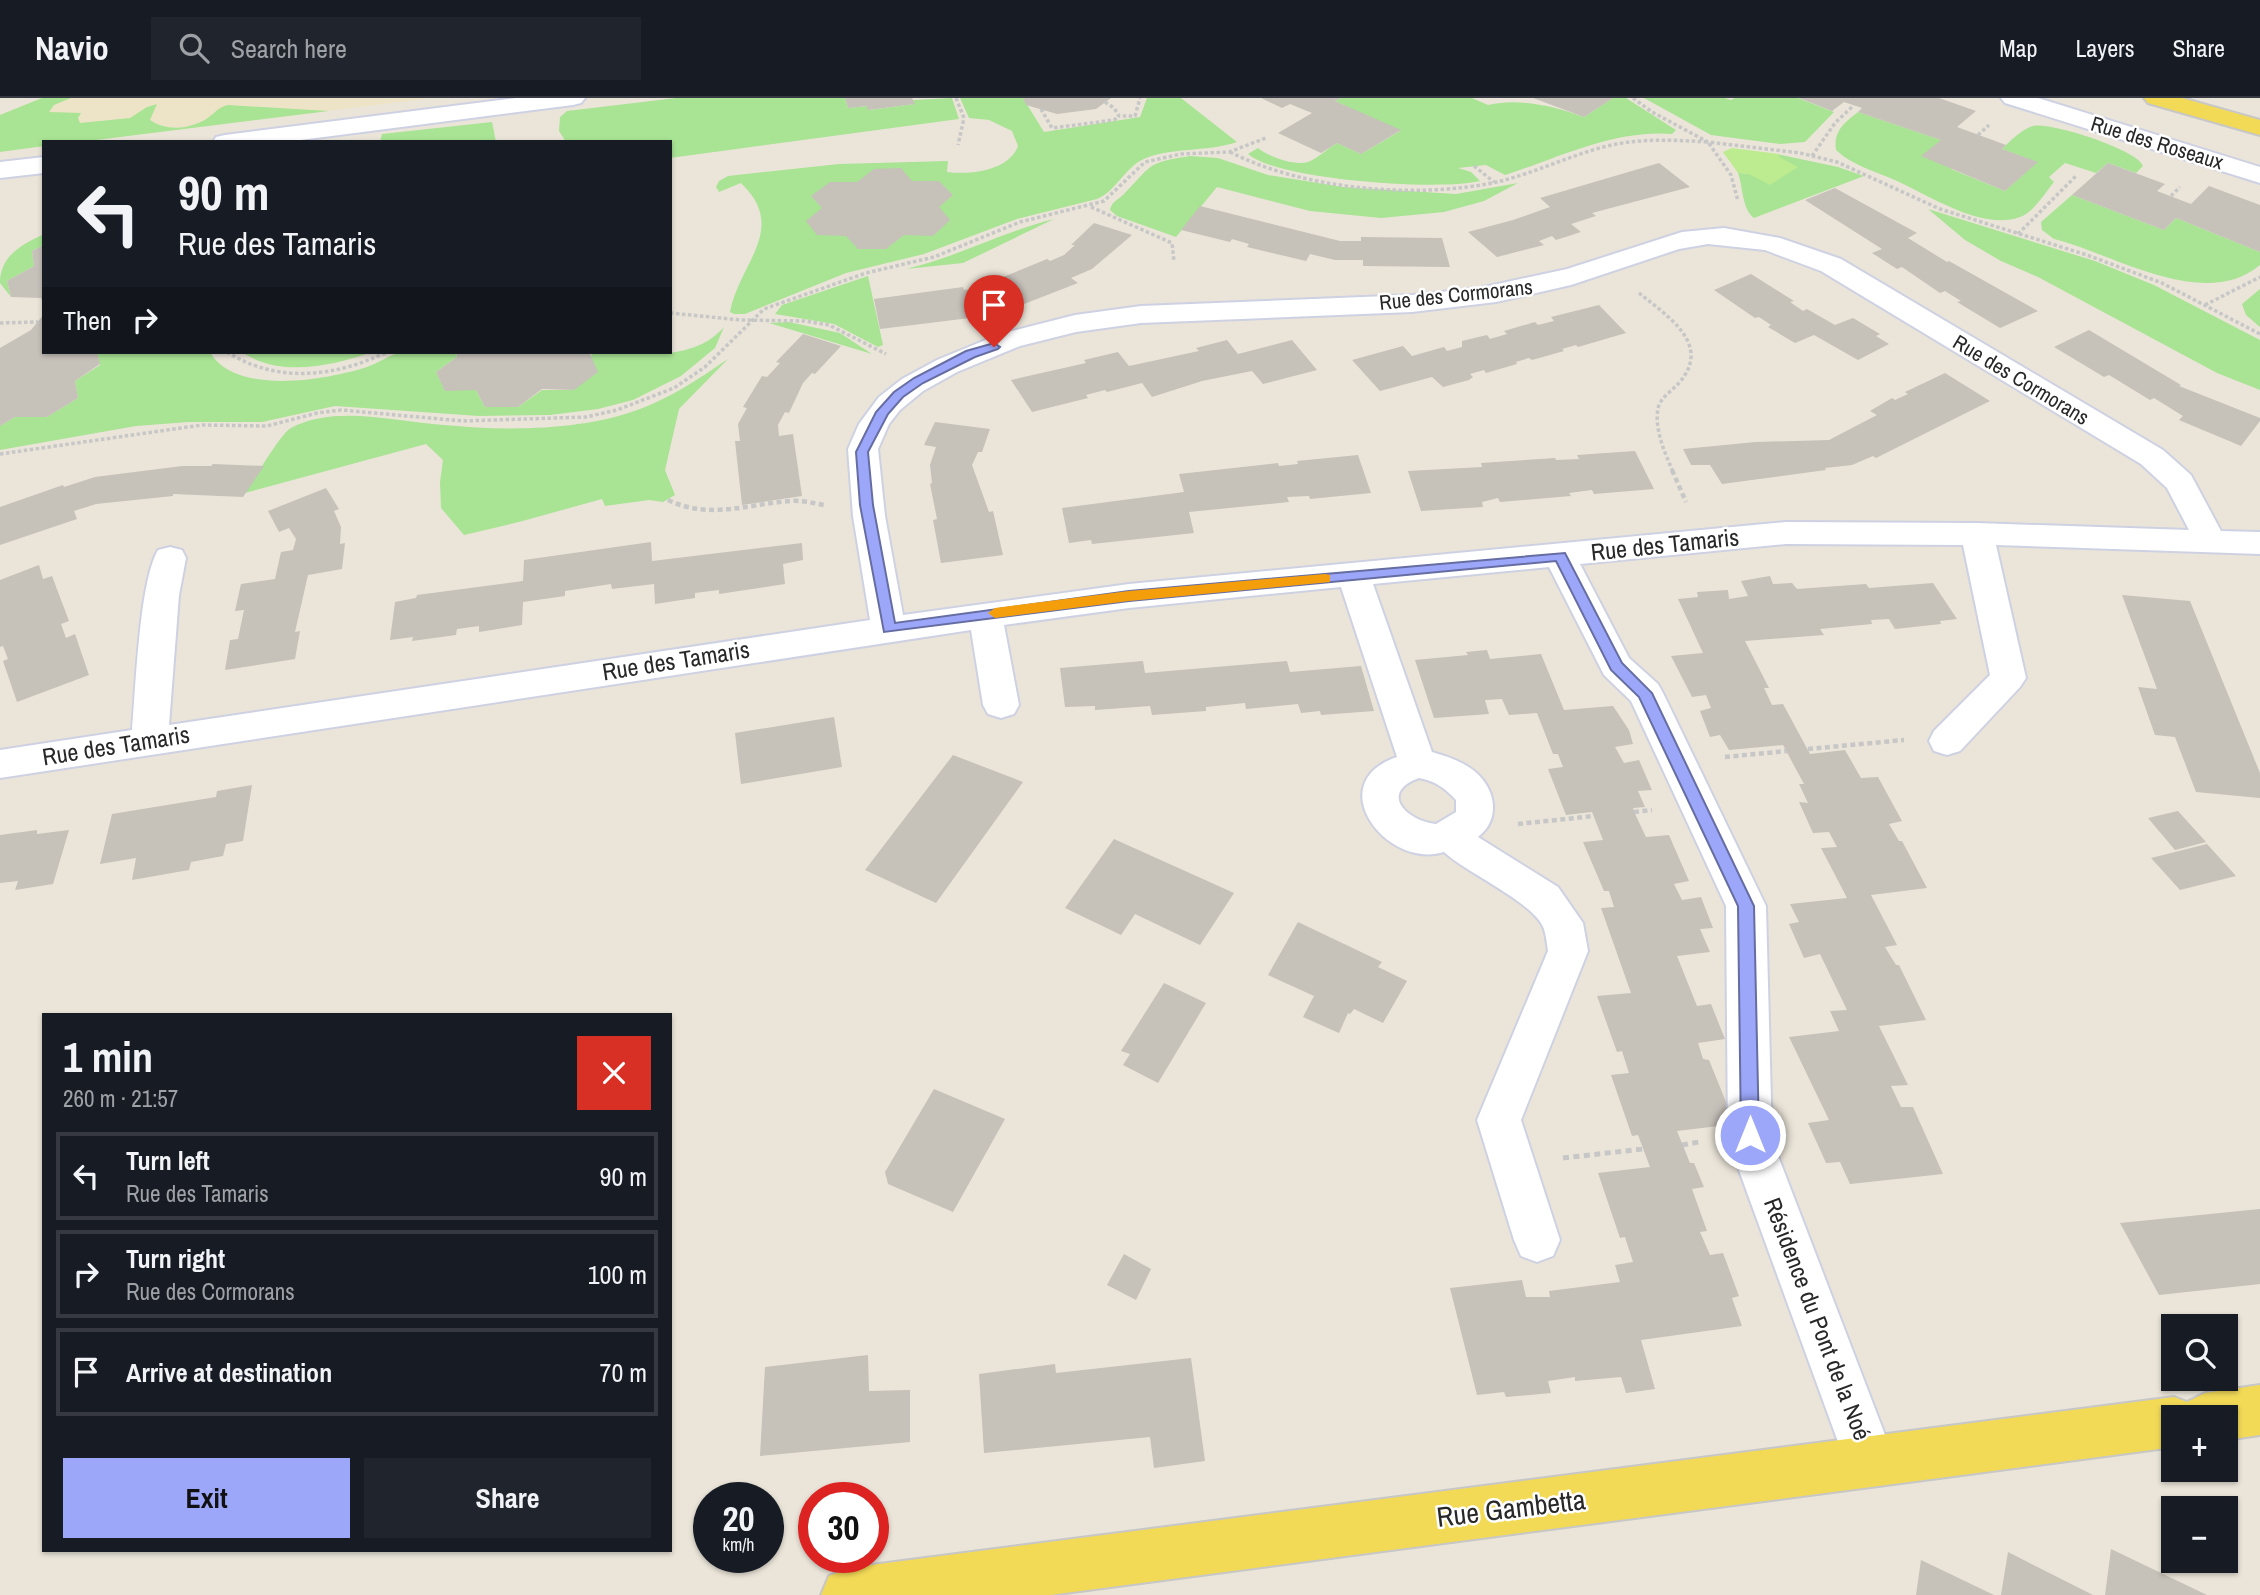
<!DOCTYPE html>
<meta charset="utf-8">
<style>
:root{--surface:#171b24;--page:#20242c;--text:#f1f3f6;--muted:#9ea1a6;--line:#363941;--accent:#9ca7f9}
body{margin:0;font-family:"Archivo Narrow",sans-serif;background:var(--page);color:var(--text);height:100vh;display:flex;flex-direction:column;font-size:26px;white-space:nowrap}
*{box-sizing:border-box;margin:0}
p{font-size:23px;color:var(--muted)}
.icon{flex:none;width:38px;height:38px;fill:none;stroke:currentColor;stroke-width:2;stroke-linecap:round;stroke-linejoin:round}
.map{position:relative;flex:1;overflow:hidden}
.panel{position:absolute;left:42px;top:915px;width:630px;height:539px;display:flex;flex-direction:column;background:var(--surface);border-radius:0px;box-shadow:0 2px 5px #0004}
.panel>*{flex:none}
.banner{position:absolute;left:42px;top:42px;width:630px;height:214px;border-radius:0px;box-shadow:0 2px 5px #0004;background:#171b24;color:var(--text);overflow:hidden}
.tools{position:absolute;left:2161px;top:1216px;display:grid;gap:14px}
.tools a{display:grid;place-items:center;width:77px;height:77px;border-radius:0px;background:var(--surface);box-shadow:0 2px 5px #0004;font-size:35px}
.speed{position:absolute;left:693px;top:1384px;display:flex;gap:14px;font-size:35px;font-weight:700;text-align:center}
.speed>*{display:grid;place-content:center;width:91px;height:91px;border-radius:50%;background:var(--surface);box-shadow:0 2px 5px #0004;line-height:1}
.speed small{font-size:18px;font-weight:400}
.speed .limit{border:10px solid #d22;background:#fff;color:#111}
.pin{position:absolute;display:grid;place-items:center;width:60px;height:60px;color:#fff;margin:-72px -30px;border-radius:50% 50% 50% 0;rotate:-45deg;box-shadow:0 0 7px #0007}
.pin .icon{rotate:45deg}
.me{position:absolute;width:77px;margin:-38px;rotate:0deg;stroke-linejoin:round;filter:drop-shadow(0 0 5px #0008)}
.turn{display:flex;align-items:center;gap:24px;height:147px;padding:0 21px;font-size:32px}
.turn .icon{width:91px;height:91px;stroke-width:2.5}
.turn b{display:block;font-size:49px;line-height:60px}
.then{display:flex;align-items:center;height:66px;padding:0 21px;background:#0003;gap:14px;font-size:26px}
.round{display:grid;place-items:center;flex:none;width:74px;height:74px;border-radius:0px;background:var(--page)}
.head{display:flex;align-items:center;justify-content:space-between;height:119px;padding:0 21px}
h1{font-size:42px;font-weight:800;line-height:52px}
.cta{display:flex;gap:14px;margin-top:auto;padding:14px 21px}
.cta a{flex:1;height:80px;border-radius:0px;background:var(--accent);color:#111;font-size:28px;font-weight:800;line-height:80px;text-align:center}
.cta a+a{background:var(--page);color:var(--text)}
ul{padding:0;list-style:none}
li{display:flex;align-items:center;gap:21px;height:88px;margin:0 14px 10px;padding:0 7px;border:4px solid var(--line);border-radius:0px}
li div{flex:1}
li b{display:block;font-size:26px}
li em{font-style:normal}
header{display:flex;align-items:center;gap:42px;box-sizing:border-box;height:98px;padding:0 35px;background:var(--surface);border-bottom:2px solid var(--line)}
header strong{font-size:33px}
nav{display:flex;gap:38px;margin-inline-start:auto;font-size:24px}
.search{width:490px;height:63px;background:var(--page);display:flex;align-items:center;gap:18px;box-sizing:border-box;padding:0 24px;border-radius:0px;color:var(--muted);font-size:26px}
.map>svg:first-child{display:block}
.education{fill:#ede4c8}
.green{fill:#a9e394}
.pitch{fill:#bdeb8f}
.building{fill:#c6c1b9}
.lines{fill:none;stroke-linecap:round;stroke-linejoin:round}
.minor-casing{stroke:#ced1e2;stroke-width:4}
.major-casing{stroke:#c7c7c7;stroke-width:4}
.path-far2{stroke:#c7c7c7;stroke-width:3.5;stroke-dasharray:3.5 2.5;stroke-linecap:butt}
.path-far1{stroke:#c7c7c7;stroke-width:4.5;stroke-dasharray:5 3.5;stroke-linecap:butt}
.path{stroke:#c7c7c7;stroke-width:5;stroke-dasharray:6 4.5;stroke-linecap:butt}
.minor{fill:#fff;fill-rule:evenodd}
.major{fill:#f2da57;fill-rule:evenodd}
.route{fill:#9ca7f9;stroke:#656da2;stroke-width:2}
.slow{fill:#f59e0b}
.labels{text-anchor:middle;stroke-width:5;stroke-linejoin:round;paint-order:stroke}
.far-street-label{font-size:21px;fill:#282828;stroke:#fff}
.street-label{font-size:24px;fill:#282828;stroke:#fff}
.near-street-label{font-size:28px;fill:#282828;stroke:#fff}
</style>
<header>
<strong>Navio</strong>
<div class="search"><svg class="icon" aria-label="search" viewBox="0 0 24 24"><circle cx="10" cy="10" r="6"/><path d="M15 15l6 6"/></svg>Search here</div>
<nav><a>Map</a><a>Layers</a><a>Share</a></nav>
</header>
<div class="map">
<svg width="2260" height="1497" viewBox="0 0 2260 1497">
<rect width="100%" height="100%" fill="#ebe5d9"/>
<path class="education" d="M42,0H432L80,44H44V48L0,54V17Z"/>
<path class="green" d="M42,0H71L54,7L49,14L81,15L78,20L80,25L130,20L147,9L157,6L150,22C167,34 193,31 209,19C217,13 219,9 228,7L329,13L80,44H44V48L0,54V17Z
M676,0H845L848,10L867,8L869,12L914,6L913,2L952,0L959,21L670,60V44H566L559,33L560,19L567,13Z
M960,0H1023L1044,34L1140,19L1147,0H1181L1237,44C1208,54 1175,49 1146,60C1125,68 1117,93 1097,101L1017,121L924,156L846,175L745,216H734L730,214C739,165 789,131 741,85L719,94L716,89L719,83L728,78L839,66L948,63L947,74C970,77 1009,73 1018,48L1012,33L989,22L969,20Z
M1341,0H1472L1488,7C1520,0 1553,8 1584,19L1613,0H1626L1676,32L1672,36C1615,31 1558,60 1505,77L1486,67L1458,70L1471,74L1480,83C1441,93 1277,82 1248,56L1258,50C1269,59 1294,68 1308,64C1317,61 1328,50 1337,45L1361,56L1400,33L1335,3Z
M1644,0H1725L1731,2L1735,0H1798L1834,14L1805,44L1780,46L1711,37Z
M1858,14L1941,42L1951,71L2005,93L2037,64L2002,51C2010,43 2022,31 2033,28C2051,24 2138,52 2143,68L2136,75L2108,65L2096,75L2065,65L2049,79L2054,84C2045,95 2033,115 2020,119C1983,133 1930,98 1897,83C1879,75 1859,69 1843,58L1836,52C1833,33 1845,24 1858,14Z
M492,24L496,44H380L382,36Z
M1777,56L1838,69L1864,78L1754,120C1742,111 1743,89 1738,75L1749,76L1779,59Z
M1190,58L1218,60L1268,77L1343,89L1456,96L1518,85L1484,103L1444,114L1381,120L1310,113L1217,89L1176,139L1117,118L1110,112C1112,103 1118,102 1124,96C1153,67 1145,65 1190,58Z
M2072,97L2164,132L2176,120L2260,154V167C2204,214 2114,156 2054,141L2042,132L2041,124Z
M1928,111L2095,163L2154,187L2260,242V292L2217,275L2038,179L2001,163L1965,142Z
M1054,121L963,165L906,171C957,159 1003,134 1054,121Z
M44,136V147L32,153L34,168L7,183L11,199L0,185C0,158 21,147 44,136Z
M868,178L883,247L878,249L834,226L775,216L782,207Z
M2260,191V229L2246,217L2242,206Z
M789,224L840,235L872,256L769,225Z
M724,229L715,250L681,278L633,302L598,311L550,317L479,318L335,308L262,324H189L136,328L0,352V328L15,319H47L78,300L75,283L100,267L97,254H210C234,298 327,282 367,269C378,265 390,257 401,254C417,250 439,254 456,254L457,259L436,274L445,292H476L485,309H518L542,292H574L593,254C636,254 692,266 724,229Z
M242,254H372C333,268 279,280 242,254Z
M728,261L679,311L665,372L675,397L663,404L649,402L605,408L602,401L519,424L464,437L441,410L440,384L443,362L426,346L245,395C254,382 280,336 291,330C335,306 397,324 444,327C507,333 581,333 640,311C672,299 700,280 728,261Z"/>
<path class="pitch" d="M1732,50L1779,56V59L1798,69L1770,87L1749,76L1738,75L1723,54Z"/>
<path class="building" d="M845,0H912L915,6L868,12L867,8L848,10Z
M1023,0H1111L1096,11L1057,16L1026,7Z
M1261,0H1341L1335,3L1401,32L1361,56L1337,45L1321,55L1278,35L1312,15L1290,6L1282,10Z
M1533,0H1613L1584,19Z
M1799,0H1939L1976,13L1957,29L2006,47L2002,51L2038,64L2005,93L1921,58L1941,42L1858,14L1862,10L1844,4L1832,13Z
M1659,65L1690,89L1592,115L1596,118L1571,126L1581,134L1556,142L1552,138L1539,143L1544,147L1497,159L1468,134L1513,122L1550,109L1540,100Z
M2108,65L2165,86L2157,93L2191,106L2209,88L2260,107V154L2176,120L2164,132L2072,97Z
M901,70L912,83H939L953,97L939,109L950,122L933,138L904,137L886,151H858L846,138L817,137L806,123L822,110L811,98L830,84H857L874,71Z
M1835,90L1917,135L1908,140L1947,164L1949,163L2038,213L2000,230L1957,204L1961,203L1945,193L1940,195L1902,169L1897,171L1872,155L1882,151L1805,102Z
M1200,108L1340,143H1361V139L1442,140L1450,169L1363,168V162H1335L1310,156L1306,163L1247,149L1249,146L1232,141L1230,144L1181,132Z
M1094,125L1132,137L1092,171L1071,180L1078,185L1024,206L1021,204L998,213L970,216V220L880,231L874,201L963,189L964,192L984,190L998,184L996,182L1047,161L1050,163L1064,157L1075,147H1071Z
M44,147V207L41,200L11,199L7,183L34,168L32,153Z
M1751,176L1794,203L1790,204L1803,213L1807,211L1835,227L1853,220L1880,236L1876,238L1889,246L1858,262L1814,237L1795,245L1768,229L1771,227L1759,219L1755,220L1714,192Z
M1599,207L1626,235L1578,249L1576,247L1562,251L1564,253L1532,262L1529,260L1516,264L1517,266L1486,275L1484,272L1470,276L1473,279L1469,282L1443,289L1432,279L1380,293L1352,262L1403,248L1412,258L1444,249L1447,253L1462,249V243L1487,237L1490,241L1507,236L1504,233L1535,224L1538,227L1554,223L1551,219Z
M44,216V254H97L100,266L75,283L78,300L47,319H15L0,328V250L31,232Z
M2089,232L2181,287L2179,288L2260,320V323L2241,348L2179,322L2183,318L2154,300L2150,302L2109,277L2104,279L2054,249Z
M803,236L841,248L815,276L812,275L803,285L789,315L785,314L778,327L779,338L793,336L802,398L742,407L735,343H740L738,326L747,310L743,309L762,278L767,279L780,265L776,264Z
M1227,242L1238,256L1292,242L1317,272L1263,286L1252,273L1202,283L1152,299L1142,285L1107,294L1105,292L1086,297L1088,300L1032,314L1011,282L1086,265L1084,262L1118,254L1129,268L1199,253L1196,250Z
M456,254H593L590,256L598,274L574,292L542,291L518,309H485L476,292L445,293L436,274L457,259Z
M1945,275L1990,303L1876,360L1873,358L1852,367L1825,370L1826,372L1722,386L1710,367H1691L1683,351L1756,344L1829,342L1877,317L1870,313L1892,300L1895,302L1908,296L1905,294Z
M935,324L990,331L982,354H978L972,367L989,414L993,413L1003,457L941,465L933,422L937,421L930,386L932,385L930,367L936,349L924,347Z
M1635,353L1654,391L1594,396L1592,392L1569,395L1571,398L1500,404L1498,400L1482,404L1483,409L1421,413L1408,373L1482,369L1481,365L1555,360L1556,362L1579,361L1577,357Z
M1358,357L1371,395L1310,401L1309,398L1287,399L1289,404L1189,414L1194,435L1092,446L1091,442L1069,445L1062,410L1184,394L1179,376L1278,365L1279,368L1298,366L1297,363Z
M213,366L264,368L243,399L173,396V398L96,406L74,413L77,421L0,447V409L63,387L64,389L95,379L182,368H211Z
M326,390L339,411L334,413L341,429L340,446L345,445L342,471L308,477L295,534L300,533L295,561L225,572L230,542L238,541L244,512L235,513L241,486L275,481L281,454L293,452L296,441L289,430L279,434L268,413Z
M651,444L652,463L802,445L803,462L783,466L785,486L719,496V492L695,495V500L655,506L654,486L612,491L611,486L565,493V498L523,504L522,527L479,534V528L457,531L456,537L412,543L413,539L390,542L395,504L416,500L417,497L523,483L524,462Z
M39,467L43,481L52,478L69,523L61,526L66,540L75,536L89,577L17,604L3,563L8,561L3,548L0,549V482Z
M1770,478L1773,486L1792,485L1797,491L1866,486L1869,490L1933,485L1957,521L1940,523L1941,526L1895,531L1889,521L1871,522L1872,526L1820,531L1824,537L1745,543L1769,590H1764L1772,607L1783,606L1810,656L1845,652L1861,680L1878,679L1902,723L1889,726L1899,743H1902L1927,790L1871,797L1897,847L1885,849L1896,867H1899L1926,922L1879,928L1908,987L1891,988L1901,1009H1913L1943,1076L1850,1086L1840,1064L1826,1065L1808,1025L1829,1022L1789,939L1839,933L1830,913L1847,912L1820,856L1804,860L1789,826L1799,824L1790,806L1847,800L1821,750L1837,749L1829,734L1813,735L1799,704L1808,705L1799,686H1804L1783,647L1729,652L1720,637L1710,639L1700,613L1711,610L1706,597L1692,599L1671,558L1703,555L1678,501L1698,499L1697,494L1728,492L1729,501L1748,498L1741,483Z
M2122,497L2190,503L2260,675V700L2196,694L2175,639L2155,637L2138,589L2157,591Z
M1487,552L1490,561L1541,556L1564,612L1613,608L1629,632L1633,646L1615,649L1624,665L1639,662L1652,692L1638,693L1645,709L1633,710L1636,718L1646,739L1669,737L1689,783L1674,786L1682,802L1701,799L1713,830L1700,831L1710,854L1677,858L1697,908L1711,906L1725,941L1698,945L1703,961L1709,962L1735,1026L1677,1033L1690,1065H1694L1704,1089L1692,1091L1707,1133L1700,1134L1710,1157L1723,1155L1739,1198L1732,1200L1742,1228L1641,1242L1655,1291L1626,1295L1621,1279L1575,1283V1279L1548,1283L1551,1295L1506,1299L1504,1294L1477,1297L1450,1190L1522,1182L1526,1199H1550L1549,1193L1620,1184L1615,1167L1633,1164L1625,1139L1620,1140L1598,1075L1650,1069L1638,1037L1632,1038L1611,977L1629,975L1622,953L1617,954L1597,898L1631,895L1601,810L1614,809L1609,793H1604L1583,744L1603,742L1592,714L1566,717L1548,671L1563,669L1558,656H1553L1537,615L1509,617L1502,601L1485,602L1489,616L1434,620L1415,562L1468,557L1466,554Z
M1143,563L1145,575L1287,563L1290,574L1361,568L1374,613L1321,617L1320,613L1301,615L1298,606L1246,611L1245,605L1206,609V613L1152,617L1150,608L1095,612V608L1065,609L1060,570Z
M834,619L842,669L741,686L735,635Z
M953,657L1023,684L936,805L865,772Z
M252,687L243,743L226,746L223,758L191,764L189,772L132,782L136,760L100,766L112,716L216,699L217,693Z
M2178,713L2206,744L2175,752L2148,720Z
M37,732V736L69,732L53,786L15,792L18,783L0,785V737Z
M1114,741L1234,795L1200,847L1135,816L1121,837L1065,810Z
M2207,746L2236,778L2180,792L2151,760Z
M1298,824L1382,864L1378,869L1407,883L1383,925L1354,911L1350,916L1348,915L1339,935L1303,919L1314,898L1268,877Z
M1164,885L1206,905L1158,985L1123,967L1130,956L1121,953Z
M934,991L1005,1021L953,1114L888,1086L885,1074Z
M2260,1111V1186L2159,1197L2120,1125Z
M1124,1156L1151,1171L1136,1202L1107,1187Z
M868,1257L869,1293L910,1292V1344L760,1358L765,1269Z
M1191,1260L1205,1363L1154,1370L1150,1339L984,1355L979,1276L1055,1266L1056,1275Z
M2111,1451L2207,1497H2105Z
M2008,1454L2093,1497H2001Z
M1921,1462L1994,1497H1916Z"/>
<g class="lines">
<defs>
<path id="minor" d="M516,0H585L581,5L573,7L285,44H213L216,39L225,37Z
M2001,0H2038L2260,69V85L2005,5Z
M44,59V75L0,80V64Z
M1724,130L1780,140L1841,161L2163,352L2191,377L2221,433L2260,434V456L1996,447L2026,580L2020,589L1960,653L1947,657L1934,653L1929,643L1934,633L1990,577L1963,447L1786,446L1580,466L1629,560L1658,586L1663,595L1766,808L1772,1042L1895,1363L1888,1381L1870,1388L1852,1381L1845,1363L1728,1042L1726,808L1631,603L1604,577L1549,469L1373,486L1432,654C1446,658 1461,663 1473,672C1495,689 1502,720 1478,739L1558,789L1583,825L1588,853L1521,1022L1560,1142L1553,1158L1537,1164L1521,1158L1514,1142L1477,1022L1548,853C1547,846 1546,838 1544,831C1534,804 1468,776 1444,754C1387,772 1320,685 1397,659L1341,489L1129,510L1004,527L1019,607L1014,616L1001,620L988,616L983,607L971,532L0,680V652L132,632C136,590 139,485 158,452L170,449L182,452L186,460L179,497L169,627L870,522L853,418L848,351L859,326L879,299L902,281L937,262L1000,236L1075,217L1141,208L1412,197L1479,190L1567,171L1682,134ZM1708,146L1765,152L1821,173L2141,366L2167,390L2189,432L1977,425L1786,424L1129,486L903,517L885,418L878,351L889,326L900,312L923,293L957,274L1020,248L1076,234L1141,225L1412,214L1496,204L1571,187L1679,151ZM1419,680C1435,683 1445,690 1456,702V714L1436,726C1407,723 1378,695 1419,680Z"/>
<path id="major" d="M2144,0H2182L2260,22V37L2148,5Z
M2260,1287V1337L2226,1342V1320H2174V1349L1050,1497H821L829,1478L848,1470L2174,1299L2187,1304L2205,1295Z"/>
</defs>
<use href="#minor" class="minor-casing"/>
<use href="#major" class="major-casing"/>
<path class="path-far2" d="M956,0L964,20L958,47
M1633,0L1652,14L1708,44L1800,55L1837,64L1940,111L2087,157L2162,185L2260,236
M1105,4L1114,10L1119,18H1135L1140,0
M1041,11L1052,30L1114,22L1119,18
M1978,37L1989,27
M1230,54C1304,92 1420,102 1501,83C1537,74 1571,57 1607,48C1641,40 1674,42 1708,44L1731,77L1738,103
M1812,58L1835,25L1854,7
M1474,68L1494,84
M2171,98L2180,89
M1091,109L1172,145L1174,164
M2018,136L2077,77
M1639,195C1667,218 1713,246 1679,285C1672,293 1661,299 1658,310C1654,331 1665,355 1673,374
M2205,207L2260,179
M670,215L741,222L805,223L829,227L886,256
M0,225L38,224
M227,254C278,286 335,279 387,254
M0,356L202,327L267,328L317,315L341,312L463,323L586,319L617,312L674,290L705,269L764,211L866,175L934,159L1020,124L1104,103L1145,64L1181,56L1229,54L1266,40"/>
<path class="path-far1" d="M1672,372L1686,404
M668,402C710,422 747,406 791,403C802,402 813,405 824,407
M1808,651L1904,642
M1725,659L1787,653
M1634,714L1652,712
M1518,726L1594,718"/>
<path class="path" d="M1682,1047L1699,1044
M1563,1060L1643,1051"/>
<use href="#minor" class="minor"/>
<use href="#major" class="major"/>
</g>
<path class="route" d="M994,245L1000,249L998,251L975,259L923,285L903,299L888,316L868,354L873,407L895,525L1129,493L1565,455L1622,565L1652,595L1754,808L1759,1037L1756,1043L1750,1046L1743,1043L1741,1037L1738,808L1639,599L1611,572L1556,463L1129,503L884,534L860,407L856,354L876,314L894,294L914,280L966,253Z"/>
<path class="slow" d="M1325,476L1330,477V484L1129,503L995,520L988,515L995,510L1129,493Z"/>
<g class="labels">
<g class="far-street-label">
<text transform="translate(2157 45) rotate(17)" y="7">Rue des Roseaux</text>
<text transform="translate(1456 197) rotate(-6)" y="7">Rue des Cormorans</text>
<text transform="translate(2021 282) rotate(31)" y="7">Rue des Cormorans</text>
</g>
<g class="street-label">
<text transform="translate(1665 447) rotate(-6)" y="8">Rue des Tamaris</text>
<text transform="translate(676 563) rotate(-9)" y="8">Rue des Tamaris</text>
<text transform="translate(116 648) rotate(-9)" y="8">Rue des Tamaris</text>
<text transform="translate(1817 1221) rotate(69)" y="8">Résidence du Pont de la Noé</text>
</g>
<g class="near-street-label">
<text transform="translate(1511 1410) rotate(-7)" y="10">Rue Gambetta</text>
</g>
</g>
</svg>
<div class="tools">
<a><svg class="icon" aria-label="search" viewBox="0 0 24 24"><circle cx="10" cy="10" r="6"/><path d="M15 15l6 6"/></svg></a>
<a>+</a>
<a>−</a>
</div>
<div class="speed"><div>20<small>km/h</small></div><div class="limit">30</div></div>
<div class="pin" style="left:994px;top:249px;background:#d93025"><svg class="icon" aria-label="arrive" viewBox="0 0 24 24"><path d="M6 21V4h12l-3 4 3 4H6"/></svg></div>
<svg class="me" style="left:1750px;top:1037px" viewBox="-20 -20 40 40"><circle r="17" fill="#9ca7f9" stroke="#fff" stroke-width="3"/><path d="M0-11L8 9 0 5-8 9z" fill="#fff"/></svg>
<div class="banner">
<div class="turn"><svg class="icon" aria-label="left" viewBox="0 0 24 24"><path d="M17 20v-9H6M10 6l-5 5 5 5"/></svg><div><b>90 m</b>Rue des Tamaris</div></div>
<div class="then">Then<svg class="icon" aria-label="right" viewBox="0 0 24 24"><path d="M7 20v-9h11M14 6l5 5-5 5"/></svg></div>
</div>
<section class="panel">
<div class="head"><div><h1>1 min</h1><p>260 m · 21:57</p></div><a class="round" style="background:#d93025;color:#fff"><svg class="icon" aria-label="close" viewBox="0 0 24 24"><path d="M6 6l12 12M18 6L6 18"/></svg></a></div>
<ul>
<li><svg class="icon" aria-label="left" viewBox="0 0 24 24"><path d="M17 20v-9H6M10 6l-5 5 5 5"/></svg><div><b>Turn left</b><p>Rue des Tamaris</p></div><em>90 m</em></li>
<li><svg class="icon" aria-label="right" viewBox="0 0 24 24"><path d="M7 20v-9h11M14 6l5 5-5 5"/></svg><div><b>Turn right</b><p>Rue des Cormorans</p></div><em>100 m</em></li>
<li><svg class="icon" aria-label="arrive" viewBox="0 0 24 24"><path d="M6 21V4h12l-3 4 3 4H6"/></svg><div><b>Arrive at destination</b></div><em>70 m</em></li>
</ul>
<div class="cta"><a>Exit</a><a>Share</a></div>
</section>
</div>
